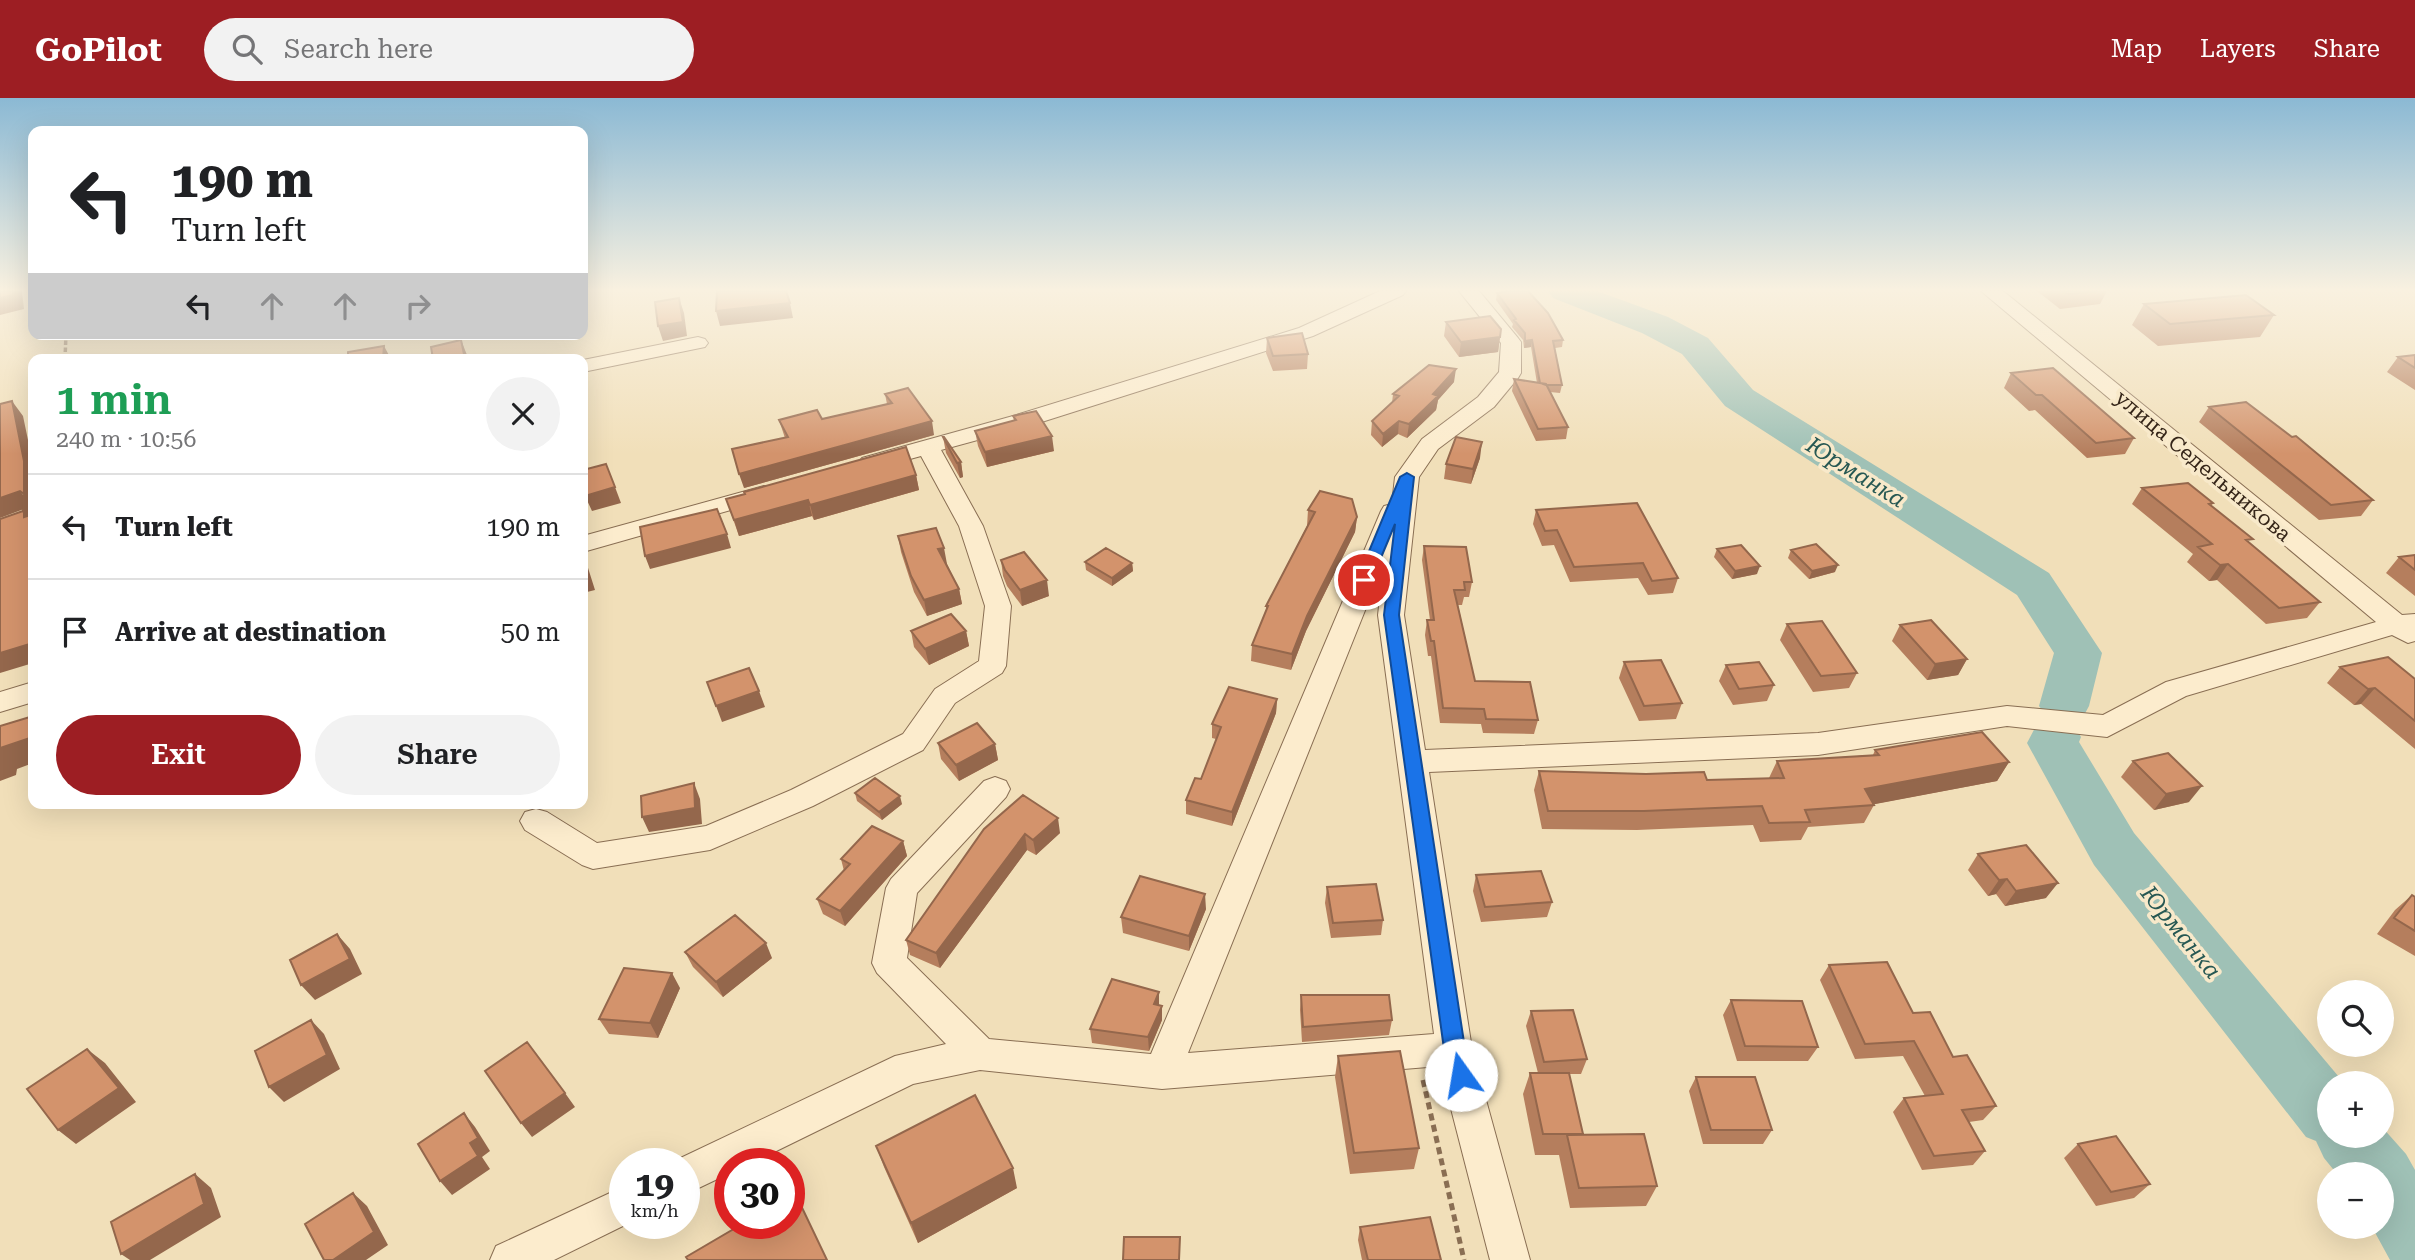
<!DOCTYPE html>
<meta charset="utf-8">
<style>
:root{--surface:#fff;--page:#f2f2f2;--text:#202124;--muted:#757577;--line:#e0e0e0;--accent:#9d1e23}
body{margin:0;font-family:"Roboto Serif",serif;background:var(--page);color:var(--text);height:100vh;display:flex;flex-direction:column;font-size:26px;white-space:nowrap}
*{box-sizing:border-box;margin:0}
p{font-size:23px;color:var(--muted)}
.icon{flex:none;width:38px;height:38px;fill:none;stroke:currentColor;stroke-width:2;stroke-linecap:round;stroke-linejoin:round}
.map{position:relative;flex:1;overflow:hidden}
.details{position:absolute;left:28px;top:256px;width:560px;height:455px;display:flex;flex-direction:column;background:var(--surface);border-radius:14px;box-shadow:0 7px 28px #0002}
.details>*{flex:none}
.hud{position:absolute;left:28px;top:28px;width:560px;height:214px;border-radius:14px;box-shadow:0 7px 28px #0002;background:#fff;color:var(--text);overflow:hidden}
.buttons{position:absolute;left:2317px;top:882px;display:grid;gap:14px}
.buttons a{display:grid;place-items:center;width:77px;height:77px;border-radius:50%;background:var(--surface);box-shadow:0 7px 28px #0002;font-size:35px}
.speed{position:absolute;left:609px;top:1050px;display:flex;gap:14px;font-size:35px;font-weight:700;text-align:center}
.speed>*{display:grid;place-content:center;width:91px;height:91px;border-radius:50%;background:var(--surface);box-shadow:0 7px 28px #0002;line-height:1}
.speed small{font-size:18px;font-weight:400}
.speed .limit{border:10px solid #d22;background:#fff;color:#111}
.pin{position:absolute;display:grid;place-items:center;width:60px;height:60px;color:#fff;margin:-30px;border:4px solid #fff;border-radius:50%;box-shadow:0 2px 7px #0007}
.me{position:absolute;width:77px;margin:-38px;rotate:347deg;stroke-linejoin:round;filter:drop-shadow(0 0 5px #0008)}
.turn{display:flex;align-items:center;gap:24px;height:147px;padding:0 28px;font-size:32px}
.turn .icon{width:91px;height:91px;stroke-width:2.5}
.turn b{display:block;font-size:49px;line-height:60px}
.lanes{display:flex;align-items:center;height:66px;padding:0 28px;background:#0003;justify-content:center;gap:35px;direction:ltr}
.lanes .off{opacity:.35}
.round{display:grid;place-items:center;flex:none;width:74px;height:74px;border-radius:37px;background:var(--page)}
.overview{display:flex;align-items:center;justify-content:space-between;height:119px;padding:0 28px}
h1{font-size:42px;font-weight:600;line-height:52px;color:#1e9e55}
.action{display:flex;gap:14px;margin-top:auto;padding:14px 28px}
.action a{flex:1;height:80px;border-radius:42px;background:var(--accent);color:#fff;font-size:28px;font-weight:600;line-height:80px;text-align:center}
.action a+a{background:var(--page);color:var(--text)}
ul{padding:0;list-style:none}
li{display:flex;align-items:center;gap:21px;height:105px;padding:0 28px;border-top:2px solid var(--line)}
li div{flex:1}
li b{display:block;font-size:26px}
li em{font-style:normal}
header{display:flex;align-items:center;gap:42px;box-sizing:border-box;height:98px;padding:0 35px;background:var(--accent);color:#fff}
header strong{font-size:33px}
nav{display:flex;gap:38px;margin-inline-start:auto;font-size:24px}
.search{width:490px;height:63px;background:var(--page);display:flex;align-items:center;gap:18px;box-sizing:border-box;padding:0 24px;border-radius:38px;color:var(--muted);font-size:26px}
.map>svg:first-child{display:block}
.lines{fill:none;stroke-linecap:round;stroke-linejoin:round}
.river{fill:#9fc1b6;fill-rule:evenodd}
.minor-casing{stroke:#896e53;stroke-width:2}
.path-far1{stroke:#896e53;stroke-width:3.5;stroke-dasharray:4.5 2.5;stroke-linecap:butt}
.path{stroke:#896e53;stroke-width:5;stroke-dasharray:7 4.5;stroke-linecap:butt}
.minor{fill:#fceccd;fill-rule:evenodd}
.wall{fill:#b57e5d}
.shaded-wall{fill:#94674c}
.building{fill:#d3936c;stroke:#94674c;stroke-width:2}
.route{fill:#1a73e8;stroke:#114b97;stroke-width:2}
.labels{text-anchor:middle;stroke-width:7;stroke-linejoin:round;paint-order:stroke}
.street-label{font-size:21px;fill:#362619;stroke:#f8e9ca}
.water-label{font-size:23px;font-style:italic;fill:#275853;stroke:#f8e9ca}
</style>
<header>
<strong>GoPilot</strong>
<div class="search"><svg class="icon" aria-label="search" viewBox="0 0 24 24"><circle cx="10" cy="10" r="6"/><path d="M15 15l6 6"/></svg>Search here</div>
<nav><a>Map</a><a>Layers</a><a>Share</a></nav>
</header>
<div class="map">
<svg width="2415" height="1162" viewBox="0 0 2415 1162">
<rect width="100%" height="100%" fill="#f1dfb9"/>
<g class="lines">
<path class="river" d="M1548,193H1597L1668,219L1708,240L1753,292L2049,475L2102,555L2089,608L2082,621L2069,624L2073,626L2081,639L2079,644L2134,735L2344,985H2329V1038H2382V1029L2406,1056L2415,1072V1162H2390L2372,1129H2382V1076H2337L2324,1060L2316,1043L2306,1039L2094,767L2027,645L2037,626L2050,622L2039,608L2054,555L2017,497L1725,308L1682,256L1642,235L1553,200Z"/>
<defs>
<path id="minor" d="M1380,193H1406L1403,197L1313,238L1029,328L941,352L983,428L1011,508L1006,568L1002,575L955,605L923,652L813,708L710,752L593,771L582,767L525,732L520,723L525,714L536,711L547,714L597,745L706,728L791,692L903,636L935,591L979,563L985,508L959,428L921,358L870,372L862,370L858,365L862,360L1013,318L1299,230Z
M1459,193H1479L1518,240L1521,244V275L1518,280L1494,309L1438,351L1419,379L1404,517L1425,652L1818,635L2007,608L2103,617L2166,584L2376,524L1981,193H2003L2402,517L2415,516V543L2408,545L2392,537L2186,598L2107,639L2007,628L1818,657L1429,674L1472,951L1530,1162H1490L1440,968L1162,991L980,972L913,986L750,1066H730V1075L684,1097V1066L670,1065L895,958L946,946L877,875L872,865L886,790L891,781L984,683L995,679L1006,683L1010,691L1006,699L917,795L907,860L989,941L1151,956L1381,413L1384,408L1392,406L1395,379L1422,341L1478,299L1499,274L1501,245ZM1384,465L1378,517L1434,936L1188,955Z
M698,239L705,241L708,245L705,249L583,274V262Z
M764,388L773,390L776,395L773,400L583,454V438Z
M33,584V604L0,614V594Z
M625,1088V1125H629L554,1162H490L496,1148Z"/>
</defs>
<use href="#minor" class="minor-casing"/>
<path class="path-far1" d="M65,261L66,236"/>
<path class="path" d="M1423,982L1464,1162"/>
<use href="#minor" class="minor"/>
</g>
<path class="wall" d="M2037,193H2107L2100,206L2060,211Z
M1497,195L1563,242L1562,249L1555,250L1562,287L1560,295L1550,294L1568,329L1566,341L1536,343L1512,293L1514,281L1537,285L1531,249L1524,250L1523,242L1512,229L1513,226L1496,202Z
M2144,206L2274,217L2260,239L2158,248L2132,227Z
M1446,224L1500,239L1498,254L1459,259L1444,238Z
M1267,240L1308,256L1307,271L1273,273L1266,255Z
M2415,257V292L2387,274L2398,259Z
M2011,275L2134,340L2125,356L2087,360L2035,312L2029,313L2004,290Z
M1454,284L1438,302L1436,312L1407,340L1398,336L1382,349L1371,337L1372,323L1392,305L1393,296Z
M885,296L934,337L744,390L785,340L779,322L822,321L887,306Z
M2209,309L2292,339L2373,402L2361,418L2319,422L2199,324Z
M1013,318L1054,353L987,369L978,348L975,333L1014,323Z
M943,339L961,364L963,379L960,380L946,355Z
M1480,360L1471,386L1444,381L1446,366Z
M916,377L919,392L814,422L812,418L739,438L726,401Z
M2142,390L2213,405L2211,408L2250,445L2320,504L2307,520L2266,526L2217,482L2209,483L2187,464L2193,456L2132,406Z
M1308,412L1357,419L1355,434L1306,533L1291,572L1251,563L1252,547L1266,514V508L1307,428Z
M1536,412L1678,480L1673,495L1648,497L1638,480L1570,484L1554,447L1542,448L1533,426Z
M898,438L947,466L959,491L962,506L927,518L914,494L901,454Z
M1424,448L1472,484L1469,499H1464L1462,507H1458L1475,583L1538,622L1534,636L1483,635L1481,626L1440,625L1431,558H1428L1425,537L1427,522H1430L1422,462Z
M1717,451L1757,476L1732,481L1714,459Z
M1791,452L1835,474L1809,481L1788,460Z
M2415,457V498L2386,475L2399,459Z
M1001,462L1049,498L1022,508L1007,488L1003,478Z
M1085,464L1132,465L1133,473L1112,488L1086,472Z
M1787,526L1857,575L1849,590L1813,594L1780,542Z
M1900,527L1967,561L1958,577L1927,582L1892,543Z
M911,533H966L969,548L929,567L914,549Z
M1624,564L1682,605L1676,621L1639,623L1619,580Z
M1726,567L1774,587L1767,603L1733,607L1719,583Z
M2340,569L2415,581V651L2361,606L2354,607L2327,585Z
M1277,601L1276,615L1232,728L1186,716V702L1201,681L1216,641L1212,640V626Z
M938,645L995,646L998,662L959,683L941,661Z
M1875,652L2009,664L1997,683L1874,706V707L1864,725L1808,729L1801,742L1760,744L1753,727L1637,732L1542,731L1534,692L1539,673L1707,682L1769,680L1777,663L1873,657Z
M2133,663L2189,704L2154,712L2121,679Z
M855,695L902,706L882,722L857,703Z
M984,731L1060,735L1036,757L1027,752L940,870L910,857L906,842Z
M903,743L907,758L845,828L823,816L817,801L844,773L841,761Z
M1978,756L2046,800L2005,808L1996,796L1988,798L1968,772Z
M1476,777L1552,804L1547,819L1481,824L1473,793Z
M1327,789L1383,822L1381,837L1331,840L1325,805Z
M2412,797L2415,799V858L2377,836L2395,812Z
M1206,811L1189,853L1123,835L1121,819Z
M685,854L772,860L723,899L693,869Z
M1829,867L1913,915L1953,959L1996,1008L1983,1022L1969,1024L1985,1053L1973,1067L1922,1072L1893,1014L1904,1000L1925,998L1903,958L1855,961L1820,882Z
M680,890L658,940L609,936L599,921Z
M1159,894V907L1162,908V922L1149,953L1092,945L1090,931Z
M1301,897L1392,922L1389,937L1302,944L1300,912Z
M1731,902L1818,949L1808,963H1737L1723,917Z
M1531,913L1587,961L1581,976H1569L1582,1037L1657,1088L1646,1108L1570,1110L1559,1057H1535L1523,996L1530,975H1538L1526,928Z
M1338,958L1419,1050L1414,1071L1350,1076L1335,979Z
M1696,979L1772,1032L1763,1046H1703L1689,993Z
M2078,1046L2150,1086L2134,1100L2096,1108L2064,1060Z
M876,1048L1017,1090L918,1145L884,1069Z
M1360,1129L1441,1162H1362L1358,1142Z"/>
<path class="shaded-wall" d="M13,193H22L24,211L0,217V200Z
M679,200L684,215L687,238L663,243L658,228Z
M790,205L793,220L720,228L716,213Z
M1500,239L1498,254L1459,259L1461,244Z
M461,242L467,257L468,261H465Z
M1532,242L1531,249L1524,250L1525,243Z
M384,248L391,261H383Z
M1456,271L1454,284L1438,302L1436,312L1407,340L1409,326L1433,296Z
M12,303L23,318L33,366V431L24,419V411L0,420V400L20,393L24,398Z
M932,323L934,337L744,390L739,376Z
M1399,323L1398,336L1382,349L1383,336Z
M1052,338L1054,353L987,369L985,354Z
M1482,344L1480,360L1471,386L1473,371Z
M961,364L963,379L960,380L957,365Z
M916,377L919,392L814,422L810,407Z
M612,381L621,405L592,413L585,398Z
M808,402L812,418L739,438L734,422Z
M1357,419L1355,434L1306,533L1291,572L1292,556L1307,518Z
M727,436L731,450L650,471L645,458Z
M944,450L947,466L941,467L938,451Z
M583,454L595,492L583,495Z
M1132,465L1133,473L1112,488V480Z
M2228,466L2217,482L2209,483L2220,467Z
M1838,467L1835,474L1809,481L1812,473Z
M1760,468L1757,476L1732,481L1735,473Z
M1047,482L1049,498L1022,508L1020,492Z
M959,491L962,506L927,518L924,502Z
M966,533L969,548L929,567L925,551Z
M33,545V565L0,575V555Z
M1967,561L1958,577L1927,582L1935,566Z
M2375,590L2361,606L2354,607L2368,591Z
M759,593L765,609L722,624L716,608Z
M1277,601L1276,615L1232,728V714Z
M33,639V665L17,671L16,677L0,683V650Z
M995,646L998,662L959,683L956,667Z
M2009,664L1997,683L1865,708V691Z
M694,685L700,701L702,726L649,734L642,719Z
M2202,688L2189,704L2154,712L2166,696Z
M900,698L902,706L882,722L879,714Z
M1058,720L1060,735L1036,757L1033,742Z
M1025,736L1027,752L940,870L936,855Z
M903,743L907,758L845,828L840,813Z
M2007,781L1996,796L1988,798L1999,782Z
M2058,785L2046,800L2005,808L2016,793Z
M1205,796L1206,811L1189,853V838Z
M337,836L350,851L362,876L315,902L301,887Z
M766,845L772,860L723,899L716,884Z
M672,875L680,890L658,940L650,925Z
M1159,894V909L1154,906Z
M1162,908V922L1149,953L1148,939Z
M311,922L324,936L340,971L284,1004L269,989Z
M87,951L105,965L136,1004L76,1046L58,1032Z
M565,995L575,1009L532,1039L521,1025Z
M464,1015L475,1029L490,1053L482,1059L490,1071L452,1097L440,1083L470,1045Z
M1013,1070L1017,1090L918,1145L911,1125Z
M195,1076L211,1090L221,1119L150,1162H130L121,1156Z
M353,1095L367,1108L388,1147L366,1162H333Z"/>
<path class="building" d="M0,193H13V197L0,200Z
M717,193H786L790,205L716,213Z
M1510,193H1528L1548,215L1563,242L1553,243L1562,287H1546L1540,285L1532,242L1525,243V235L1514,222L1516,221L1497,195Z
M2063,193H2098L2068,196Z
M2246,197L2274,217L2170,226L2144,206Z
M679,200L683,224L658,228L655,204Z
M1490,218L1501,231L1500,239L1461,244L1446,224Z
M1302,235L1308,256L1273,258L1267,240Z
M461,242L465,261H433L431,249Z
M384,248L383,261H348V254Z
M2415,257V270L2398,259Z
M1429,267L1456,271L1433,296L1438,298L1409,326L1399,323L1383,336L1372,323L1399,298L1393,296Z
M2053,270L2134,340L2096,345L2042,297H2036L2011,275Z
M1514,281L1546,286L1568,329L1538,331Z
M908,290L932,323L739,376L732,351L788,339L779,322L817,312L822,321L892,305L885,296Z
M12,303L24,363V419L33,416V545L0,555V421L23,413L24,396L20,393L0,400V306Z
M2246,304L2292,339L2296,338L2373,402L2331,407L2209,309Z
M1036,313L1052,338L985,354L975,333L1016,322L1013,318Z
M943,339H944L961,364L957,365Z
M1456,339L1482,344L1473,371L1446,366Z
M906,349L916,377L810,407L808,402L734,422L726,401L745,396L744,394Z
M606,366L615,389L585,398L583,391V372Z
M2188,385L2213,405L2209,406L2253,441L2246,442L2320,504L2279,510L2228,466L2220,467L2198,449L2212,446L2142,390Z
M1320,393L1352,401L1357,419L1307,518L1292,556L1252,547L1268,508H1266L1315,414L1308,412Z
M1637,405L1678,480L1652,483L1643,465L1574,469L1557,432L1545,433L1536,412Z
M717,411L727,436L645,458L640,429Z
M936,430L944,450L938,451L959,491L924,502L911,478L898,438Z
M1816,446L1838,467L1812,473L1791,452Z
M1741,447L1760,468L1735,473L1717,451Z
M1424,448L1466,449L1472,484H1464L1465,492H1454L1475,583L1530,584L1538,622L1486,621L1484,611L1443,610L1434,543H1431L1427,522H1434Z
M1106,450L1132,465L1112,480L1085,464Z
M1024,454L1047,482L1020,492L1005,472L1001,462Z
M2415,457V472L2399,459Z
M583,459L588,476L583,478Z
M951,516L966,533L925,551L911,533Z
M1931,522L1967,561L1935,566L1900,527Z
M1822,523L1857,575L1821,578L1787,526Z
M2388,559L2415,581V623L2375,590L2368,591L2340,569Z
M1661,562L1682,605L1644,608L1624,564Z
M1759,564L1774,587L1739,591L1726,567Z
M749,570L759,593L716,608L707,584Z
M1229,589L1277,601L1232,714L1186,702L1195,680L1201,681L1221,629L1212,626Z
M31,593H33V639L0,650V628L30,619Z
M977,625L995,646L956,667L938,645Z
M1982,634L2009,664L1865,691L1874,707L1805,712L1810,724L1769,725L1762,708L1644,713H1548L1539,673L1646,676L1704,674L1707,682L1784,680L1777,663L1879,657L1875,652Z
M2168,655L2202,688L2166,696L2133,663Z
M875,680L900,698L879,714L855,695Z
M694,685L695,710L642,719L641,698Z
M1023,697L1058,720L1033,742L1025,736L936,855L906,842L984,731Z
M872,728L903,743L840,813L817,801L850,766L841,761Z
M2026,747L2058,785L2016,793L2007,781L1999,782L1978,756Z
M1541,773L1552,804L1485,809L1476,777Z
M1140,778L1205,796L1189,838L1121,819Z
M1376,786L1383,822L1333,825L1327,789Z
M2412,797L2415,799V833L2394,820Z
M735,817L766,845L716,884L685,854Z
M337,836L350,861L301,887L290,862Z
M1887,864L1913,915L1930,914L1953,959L1967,957L1996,1008L1962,1012L1985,1053L1934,1058L1904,1000L1943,996L1914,943L1865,946L1829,867Z
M624,870L672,875L650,925L599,921Z
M1112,881L1159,894L1154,906L1162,908L1148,939L1090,931Z
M1301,897H1389L1392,922L1303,929Z
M1731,902L1802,903L1818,949L1745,948Z
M1573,912L1587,961L1544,964L1531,913Z
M311,922L327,957L269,989L255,953Z
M527,944L565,995L521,1025L485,973Z
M87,951L119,990L58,1032L27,991Z
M1400,953L1419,1050L1354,1055L1338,958Z
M1530,975H1569L1583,1036H1543Z
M1696,979H1755L1772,1032H1711Z
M975,997L1013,1070L911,1125L876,1048Z
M464,1015L478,1040L470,1045L478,1058L440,1083L418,1046Z
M1644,1036L1657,1088L1579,1090L1567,1037Z
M2116,1038L2150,1086L2111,1094L2078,1046Z
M195,1076L204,1106L121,1156L111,1124Z
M353,1095L374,1134L333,1162H324L305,1126Z
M795,1095L827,1162H688L686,1159L744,1125H789V1099Z
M1430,1119L1441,1162H1368L1360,1129Z
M1124,1139H1180L1179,1162H1123Z"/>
<linearGradient id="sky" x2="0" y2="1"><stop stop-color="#8bb9d4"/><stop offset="0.54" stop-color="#f9f1e0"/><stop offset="1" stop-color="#f9f1e0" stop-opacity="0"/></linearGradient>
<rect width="2415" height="356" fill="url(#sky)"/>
<path class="route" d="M1407,375L1414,379L1399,517L1465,951L1472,977L1469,984L1461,987L1454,984L1444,951L1384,517L1395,426L1370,486L1364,487L1357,482L1400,379Z"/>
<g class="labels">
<g class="street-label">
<text transform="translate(2203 368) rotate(40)" y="7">улица Седельникова</text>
</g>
<g class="water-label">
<text transform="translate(1856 374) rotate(32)" y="8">Юрманка</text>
<text transform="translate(2181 834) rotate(51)" y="8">Юрманка</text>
</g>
</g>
</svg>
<div class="buttons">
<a><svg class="icon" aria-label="search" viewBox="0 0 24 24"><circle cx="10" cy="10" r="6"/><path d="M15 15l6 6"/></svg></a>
<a>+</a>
<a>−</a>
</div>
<div class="speed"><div>19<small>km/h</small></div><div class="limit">30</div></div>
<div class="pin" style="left:1364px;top:482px;background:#d93025"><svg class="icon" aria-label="arrive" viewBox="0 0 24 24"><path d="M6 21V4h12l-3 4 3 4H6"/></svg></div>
<svg class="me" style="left:1461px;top:977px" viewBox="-20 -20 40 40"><circle r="19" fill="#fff"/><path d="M0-13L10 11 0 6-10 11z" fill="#1a73e8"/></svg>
<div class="hud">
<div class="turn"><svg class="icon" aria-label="left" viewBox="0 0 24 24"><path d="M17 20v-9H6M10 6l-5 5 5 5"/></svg><div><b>190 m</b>Turn left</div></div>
<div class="lanes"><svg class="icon" aria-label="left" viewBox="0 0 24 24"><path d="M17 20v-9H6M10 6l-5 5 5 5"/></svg><svg class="icon off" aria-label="ahead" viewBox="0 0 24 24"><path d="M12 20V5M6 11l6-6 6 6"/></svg><svg class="icon off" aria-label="ahead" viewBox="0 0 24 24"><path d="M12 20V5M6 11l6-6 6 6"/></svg><svg class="icon off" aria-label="right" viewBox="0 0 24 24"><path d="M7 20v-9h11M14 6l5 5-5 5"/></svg></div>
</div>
<section class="details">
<div class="overview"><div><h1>1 min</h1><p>240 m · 10:56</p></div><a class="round"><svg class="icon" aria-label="close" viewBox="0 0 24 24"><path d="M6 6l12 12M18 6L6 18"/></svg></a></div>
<ul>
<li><svg class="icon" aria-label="left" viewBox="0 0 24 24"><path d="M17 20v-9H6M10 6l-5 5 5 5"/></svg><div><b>Turn left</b></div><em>190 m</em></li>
<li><svg class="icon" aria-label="arrive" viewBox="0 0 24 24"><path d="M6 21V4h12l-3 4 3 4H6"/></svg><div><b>Arrive at destination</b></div><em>50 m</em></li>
</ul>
<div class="action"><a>Exit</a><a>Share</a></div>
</section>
</div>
